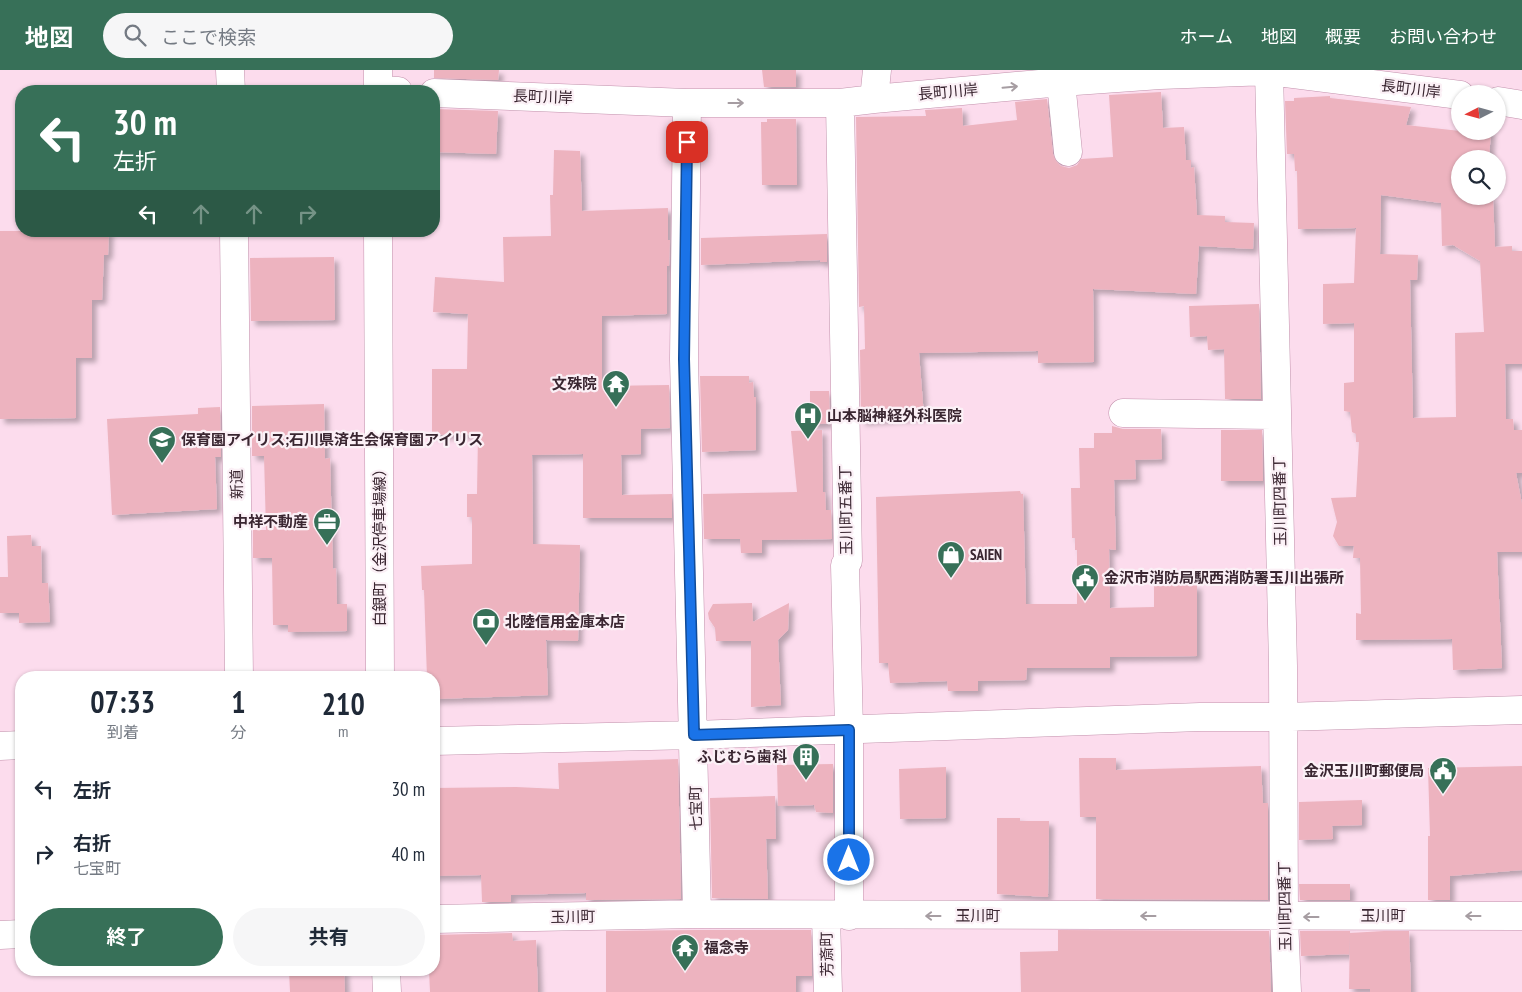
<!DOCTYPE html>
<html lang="ja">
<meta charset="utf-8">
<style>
:root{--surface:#fff;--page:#f6f6f7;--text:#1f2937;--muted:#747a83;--accent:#377058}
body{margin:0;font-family:"PT Sans Narrow","Noto Sans JP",sans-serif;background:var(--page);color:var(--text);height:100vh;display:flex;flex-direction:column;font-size:19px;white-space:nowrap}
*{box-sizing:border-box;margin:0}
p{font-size:16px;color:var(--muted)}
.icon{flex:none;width:28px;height:28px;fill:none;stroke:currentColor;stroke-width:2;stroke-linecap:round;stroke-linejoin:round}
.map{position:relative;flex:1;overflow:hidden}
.sheet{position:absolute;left:15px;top:601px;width:425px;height:305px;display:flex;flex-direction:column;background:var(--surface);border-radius:20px;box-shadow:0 1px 4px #0004}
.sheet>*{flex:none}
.hud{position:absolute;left:15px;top:15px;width:425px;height:152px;border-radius:20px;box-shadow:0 1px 4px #0004;background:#377058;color:#fff;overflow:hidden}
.needle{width:32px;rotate:264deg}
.fabs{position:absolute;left:1451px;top:15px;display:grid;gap:10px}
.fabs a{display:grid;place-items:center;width:55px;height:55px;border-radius:50%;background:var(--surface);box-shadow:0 1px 4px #0004;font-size:25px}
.pin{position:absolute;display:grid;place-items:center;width:42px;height:42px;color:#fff;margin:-21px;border-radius:10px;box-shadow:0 2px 8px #0006}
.me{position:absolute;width:55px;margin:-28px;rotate:0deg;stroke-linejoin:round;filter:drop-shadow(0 0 4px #0008)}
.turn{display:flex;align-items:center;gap:18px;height:105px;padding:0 15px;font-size:22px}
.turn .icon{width:65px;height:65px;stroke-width:2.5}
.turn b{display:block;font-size:35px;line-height:42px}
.lanes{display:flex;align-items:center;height:48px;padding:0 15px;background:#0003;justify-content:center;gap:25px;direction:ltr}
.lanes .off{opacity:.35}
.eta{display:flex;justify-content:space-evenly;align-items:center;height:85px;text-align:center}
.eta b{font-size:30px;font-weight:700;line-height:35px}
.cta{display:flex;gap:10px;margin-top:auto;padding:10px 15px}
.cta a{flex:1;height:58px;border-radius:30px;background:var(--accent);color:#fff;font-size:20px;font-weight:700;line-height:58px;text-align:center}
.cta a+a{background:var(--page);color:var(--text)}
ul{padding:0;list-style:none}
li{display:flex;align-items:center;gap:15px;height:65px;padding:0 15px}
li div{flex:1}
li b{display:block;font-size:19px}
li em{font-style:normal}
header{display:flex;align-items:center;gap:30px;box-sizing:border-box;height:70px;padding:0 25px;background:var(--accent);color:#fff}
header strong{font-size:24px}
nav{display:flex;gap:28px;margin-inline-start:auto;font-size:18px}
.search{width:350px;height:45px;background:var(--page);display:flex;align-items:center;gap:12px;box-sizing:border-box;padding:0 18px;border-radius:28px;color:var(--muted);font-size:19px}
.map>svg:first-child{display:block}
.building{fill:#edb3bf;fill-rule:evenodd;filter:url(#shadow)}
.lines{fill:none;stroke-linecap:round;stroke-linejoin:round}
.minor-casing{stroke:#c291ac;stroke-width:29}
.major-casing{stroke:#c291ac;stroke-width:29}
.minor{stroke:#fff;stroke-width:28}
.major{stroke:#fff;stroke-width:28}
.oneway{stroke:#a69da2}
.route-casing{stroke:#114b97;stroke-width:12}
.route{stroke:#1a73e8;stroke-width:9}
.labels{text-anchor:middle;stroke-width:4.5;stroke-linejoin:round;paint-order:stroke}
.street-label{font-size:15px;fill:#3a2631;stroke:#fbf0f6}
.poi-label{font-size:15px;font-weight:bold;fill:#3a2631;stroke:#fbf0f6;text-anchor:start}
</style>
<header>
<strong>地図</strong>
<div class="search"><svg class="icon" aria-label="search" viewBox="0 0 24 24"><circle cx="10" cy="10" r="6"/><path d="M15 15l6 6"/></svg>ここで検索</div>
<nav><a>ホーム</a><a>地図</a><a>概要</a><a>お問い合わせ</a></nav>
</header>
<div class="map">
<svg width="1522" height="922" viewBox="0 0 1522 922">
<defs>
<filter id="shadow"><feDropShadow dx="4.5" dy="4.5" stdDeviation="2.5" flood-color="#0004"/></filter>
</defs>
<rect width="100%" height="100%" fill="#fcdced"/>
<path class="building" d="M434,0H499L498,10L434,8Z
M762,0H796V17H764Z
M1161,22L1163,58L1184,57L1186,90H1191V98L1194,97L1197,145L1225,146V152L1254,153L1253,179L1199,176L1196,224L1093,219L1094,292L1038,293V281L919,283L924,346L861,351L860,280L865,279L864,236L859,237L856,47L926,46L925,40L962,38L963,56L1017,50L1015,32L1047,29L1053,84L1056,91L1061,96L1069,98L1077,95L1081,89L1113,87L1109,25Z
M1330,26V28L1411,37L1406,55L1460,61H1491L1489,89H1460V126L1493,127L1495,177L1512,176V181H1522V294H1505L1506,349H1513L1514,360H1522V403H1516L1522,434V482H1497L1502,598L1453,600L1452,569L1356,570V543L1361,544L1360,488H1353L1354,476H1339L1333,466L1337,452L1331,428L1356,427L1359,372H1356V364L1352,362L1350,342L1344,341V313L1354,312V253L1323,254V214L1354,213L1356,158L1298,159L1297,101H1295L1294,84H1287L1285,31H1294V28ZM1381,125L1441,133L1442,176L1453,175L1480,191L1484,262L1455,263L1456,347L1413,348L1410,210H1417L1418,185L1380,184Z
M434,39L498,41L496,84L434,82Z
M767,49H796L797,115H762L761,52H767Z
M554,80L580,81L582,141L668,138V170H670L669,196H667V244L602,246V316L669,315L670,358L641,359V384L621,385L622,425L672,424V448H583V384L532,385L533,474L580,475L578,571L546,570L548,625L434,629V608H427L424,520H422L421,496L472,494V447H467V424H477L478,364L432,365V299H467L468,244L433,242L435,207L504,212L503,167L551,166L550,125H553Z
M0,161H109L108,185H104L102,230H92V288H76V348L0,349Z
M827,164V192H820V190L701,195V168Z
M334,187L335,250L251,251L250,188Z
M1259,234L1261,329H1225L1224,279L1208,280L1207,266L1190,267L1189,236Z
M700,306H749V313L753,312L754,327H756V380L702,382Z
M810,321H829L830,353L810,355Z
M324,334L325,389L330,388L333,499L336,498L337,534H347V561L288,562V555H273L272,488H253V460H266L264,386H252V336Z
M220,337L221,387H215L217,439L112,445L107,349L198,344V338Z
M1112,356L1123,359H1161L1162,389L1135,390L1136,409L1114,410L1116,480L1109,479L1110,538L1154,537V515H1197V586L1110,587V598H1027L1026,610L978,611V621H948L947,611L890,613L888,593H879L876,427L1020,421L1021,424H1023L1026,534H1077V480H1075V468H1072L1071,418H1080L1079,378H1094V363H1112Z
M822,360L823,422H825L826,440H831L832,469L762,470V483H741L740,469H704L703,424L797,422L791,361Z
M1221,360H1262L1263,411H1221Z
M31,465L32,476H41L42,513H48L50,552L19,553V543H0V507H8L7,466Z
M752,533L753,552L789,533L788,560L778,570L781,635L751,637V571H716L715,558L709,549L708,543L713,534Z
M1079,688H1116V700L1261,696L1263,733H1268V830L1096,829V747H1080Z
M678,689L681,829L586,830V823L511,825V832H482L481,805L434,806V718L516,717L559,719L558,693Z
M833,694V743L816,742L814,735L778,736L777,695Z
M1522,696V800L1450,806V830H1428V766H1430L1428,698Z
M946,697V748L900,749L899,699Z
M775,726L776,769H766L768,829L712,828L710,728Z
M1362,730V755L1332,756L1333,769L1299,770V732Z
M997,748H1020V751H1049L1048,827L997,824Z
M1299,814H1350V830H1300Z
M697,860H811L812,906H796V922H606V861Z
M1058,860L1269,861L1271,922H1021L1020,882L1058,881Z
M1300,861H1350V884L1301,886Z
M1384,861H1409L1411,922H1370V919H1349L1350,863Z
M512,863L513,871L536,870L538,922H430L429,900H434V865Z
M289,900H344L345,922H290Z"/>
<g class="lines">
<defs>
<path id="minor" d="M230,0L231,21
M1269,1L1283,596L1284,847L1287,922
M1061,12L1068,82
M378,20L398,21
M434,23L687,33H840L874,29L1061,12L1160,5L1269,1L1460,25
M874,29L877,0
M1498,31L1522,35
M687,33L684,289L697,844
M840,33L848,491L845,495L849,660V846
M234,161L239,608
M1123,343L1277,345
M434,671L694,665L1200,647H1283L1522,640
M826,845L828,922
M434,849L697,844L1522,846
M0,865L21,864"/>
<path id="major" d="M378,0V21
M378,161L380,608
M0,676L21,675
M386,900L387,922"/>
</defs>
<use href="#minor" class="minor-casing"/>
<use href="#major" class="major-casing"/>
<use href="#minor" class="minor"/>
<use href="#major" class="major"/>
</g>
<defs><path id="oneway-shaft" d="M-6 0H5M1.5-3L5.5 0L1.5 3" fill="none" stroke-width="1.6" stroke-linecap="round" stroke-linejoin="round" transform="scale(1.25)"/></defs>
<g class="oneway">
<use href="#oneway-shaft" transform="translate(1010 17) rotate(-5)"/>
<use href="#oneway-shaft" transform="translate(736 33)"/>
<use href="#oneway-shaft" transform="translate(933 846) rotate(-180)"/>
<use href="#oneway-shaft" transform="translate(1148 846) rotate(-180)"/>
<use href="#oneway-shaft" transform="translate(1473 846) rotate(180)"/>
<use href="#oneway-shaft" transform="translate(1311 847) rotate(180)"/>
</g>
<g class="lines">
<defs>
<path id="route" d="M687,72L684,289L694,665L849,660V790"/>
</defs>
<use href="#route" class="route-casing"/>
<use href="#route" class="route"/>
</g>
<defs>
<symbol id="temple-pin" viewBox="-11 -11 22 30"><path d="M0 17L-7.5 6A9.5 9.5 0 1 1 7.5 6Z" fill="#377058" stroke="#fbf0f6"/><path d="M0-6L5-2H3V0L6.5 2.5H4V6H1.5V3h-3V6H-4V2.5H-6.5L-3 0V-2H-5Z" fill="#fff"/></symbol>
<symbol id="hospital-pin" viewBox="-11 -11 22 30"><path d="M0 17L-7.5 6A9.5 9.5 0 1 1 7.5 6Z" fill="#377058" stroke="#fbf0f6"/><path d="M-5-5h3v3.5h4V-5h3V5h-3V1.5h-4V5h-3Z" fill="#fff"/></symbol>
<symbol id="school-pin" viewBox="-11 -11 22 30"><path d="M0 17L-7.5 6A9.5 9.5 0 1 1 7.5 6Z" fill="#377058" stroke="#fbf0f6"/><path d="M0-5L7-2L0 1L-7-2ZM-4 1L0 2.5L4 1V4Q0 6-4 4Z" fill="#fff"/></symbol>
<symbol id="office-pin" viewBox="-11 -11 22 30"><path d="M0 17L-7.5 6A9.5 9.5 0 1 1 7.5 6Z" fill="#377058" stroke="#fbf0f6"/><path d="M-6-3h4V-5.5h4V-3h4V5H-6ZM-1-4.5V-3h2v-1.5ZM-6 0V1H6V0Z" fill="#fff"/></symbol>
<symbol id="shop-pin" viewBox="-11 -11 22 30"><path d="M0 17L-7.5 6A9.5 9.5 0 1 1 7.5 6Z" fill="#377058" stroke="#fbf0f6"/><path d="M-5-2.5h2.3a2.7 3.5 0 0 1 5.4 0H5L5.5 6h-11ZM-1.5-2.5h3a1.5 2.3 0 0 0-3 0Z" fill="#fff"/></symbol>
<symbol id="civic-pin" viewBox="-11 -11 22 30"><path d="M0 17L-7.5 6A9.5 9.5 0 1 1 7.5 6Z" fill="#377058" stroke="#fbf0f6"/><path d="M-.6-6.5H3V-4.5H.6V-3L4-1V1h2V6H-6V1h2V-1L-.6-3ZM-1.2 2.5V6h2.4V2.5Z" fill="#fff"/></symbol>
<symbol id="bank-pin" viewBox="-11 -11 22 30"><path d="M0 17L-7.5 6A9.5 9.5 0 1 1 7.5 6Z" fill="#377058" stroke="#fbf0f6"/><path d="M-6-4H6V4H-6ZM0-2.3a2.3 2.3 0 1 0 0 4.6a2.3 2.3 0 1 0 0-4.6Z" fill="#fff"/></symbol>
<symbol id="building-pin" viewBox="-11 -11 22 30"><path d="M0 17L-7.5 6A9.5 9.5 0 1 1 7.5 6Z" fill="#377058" stroke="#fbf0f6"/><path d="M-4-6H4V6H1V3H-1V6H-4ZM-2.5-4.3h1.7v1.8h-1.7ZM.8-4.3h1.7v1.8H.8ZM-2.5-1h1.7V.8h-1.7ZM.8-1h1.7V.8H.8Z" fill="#fff"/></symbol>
</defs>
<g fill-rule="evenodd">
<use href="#temple-pin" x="600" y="298" width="32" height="43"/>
<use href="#hospital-pin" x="792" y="330" width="32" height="43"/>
<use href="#school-pin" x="146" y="354" width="32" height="43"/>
<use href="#office-pin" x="311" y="436" width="32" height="43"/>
<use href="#shop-pin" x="935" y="469" width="32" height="43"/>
<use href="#civic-pin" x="1069" y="492" width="32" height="43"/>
<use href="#bank-pin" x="470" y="536" width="32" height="43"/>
<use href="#building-pin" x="790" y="671" width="32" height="43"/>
<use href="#civic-pin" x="1427" y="685" width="32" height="43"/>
<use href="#temple-pin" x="669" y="862" width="32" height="43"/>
</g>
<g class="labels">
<g class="street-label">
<text transform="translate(1411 19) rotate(7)" y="5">長町川岸</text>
<text transform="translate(948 22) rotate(-5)" y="5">長町川岸</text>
<text transform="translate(543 27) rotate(2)" y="5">長町川岸</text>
<text transform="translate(237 414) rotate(-91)" y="5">新道</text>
<text transform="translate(1280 431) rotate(-91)" y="5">玉川町四番丁</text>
<text transform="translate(846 440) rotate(-91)" y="5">玉川町五番丁</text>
<text transform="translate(380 474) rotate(-90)" y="5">白銀町（金沢停車場線）</text>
<text transform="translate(696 738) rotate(-91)" y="5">七宝町</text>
<text transform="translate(1285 836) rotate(-91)" y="5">玉川町四番丁</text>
<text x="978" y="851">玉川町</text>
<text x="1383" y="851">玉川町</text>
<text transform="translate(573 847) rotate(-1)" y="5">玉川町</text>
<text transform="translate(827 884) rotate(-91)" y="5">芳斎町</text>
</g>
<g class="poi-label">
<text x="597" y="319" text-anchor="end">文殊院</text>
<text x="827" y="351">山本脳神経外科医院</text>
<text x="181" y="375">保育園アイリス;石川県済生会保育園アイリス</text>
<text x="308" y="457" text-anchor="end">中祥不動産</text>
<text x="970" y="490">SAIEN</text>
<text x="1104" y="513">金沢市消防局駅西消防署玉川出張所</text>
<text x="505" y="557">北陸信用金庫本店</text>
<text x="787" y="692" text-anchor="end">ふじむら歯科</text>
<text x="1424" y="706" text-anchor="end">金沢玉川町郵便局</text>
<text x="704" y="883">福念寺</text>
</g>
</g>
</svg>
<div class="fabs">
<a><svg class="needle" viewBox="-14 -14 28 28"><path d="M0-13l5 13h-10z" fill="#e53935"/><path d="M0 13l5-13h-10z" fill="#747a83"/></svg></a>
<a><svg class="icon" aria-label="search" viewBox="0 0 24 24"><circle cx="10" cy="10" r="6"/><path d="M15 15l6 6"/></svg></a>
</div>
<div class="pin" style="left:687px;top:72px;background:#d93025"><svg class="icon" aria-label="arrive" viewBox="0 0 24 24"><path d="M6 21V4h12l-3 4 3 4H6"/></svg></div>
<svg class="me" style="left:849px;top:790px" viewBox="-20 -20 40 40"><circle r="17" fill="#1a73e8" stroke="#fff" stroke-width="3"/><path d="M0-11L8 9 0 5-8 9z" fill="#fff"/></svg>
<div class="hud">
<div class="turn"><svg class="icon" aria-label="left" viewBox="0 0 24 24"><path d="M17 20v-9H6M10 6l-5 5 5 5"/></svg><div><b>30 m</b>左折</div></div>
<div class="lanes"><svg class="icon" aria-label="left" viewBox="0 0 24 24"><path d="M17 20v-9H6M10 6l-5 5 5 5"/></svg><svg class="icon off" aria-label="ahead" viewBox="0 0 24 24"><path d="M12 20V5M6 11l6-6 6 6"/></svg><svg class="icon off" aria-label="ahead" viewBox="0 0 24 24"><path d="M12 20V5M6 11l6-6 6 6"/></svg><svg class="icon off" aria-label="right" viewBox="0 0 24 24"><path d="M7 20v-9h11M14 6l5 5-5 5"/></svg></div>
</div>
<section class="sheet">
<div class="eta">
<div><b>07:33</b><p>到着</p></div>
<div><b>1</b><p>分</p></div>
<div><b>210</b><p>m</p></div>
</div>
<ul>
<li><svg class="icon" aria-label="left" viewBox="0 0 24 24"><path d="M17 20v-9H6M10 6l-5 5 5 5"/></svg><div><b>左折</b></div><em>30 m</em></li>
<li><svg class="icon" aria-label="right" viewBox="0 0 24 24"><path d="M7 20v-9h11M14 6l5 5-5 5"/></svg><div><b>右折</b><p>七宝町</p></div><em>40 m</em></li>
</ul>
<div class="cta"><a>終了</a><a>共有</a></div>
</section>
</div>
